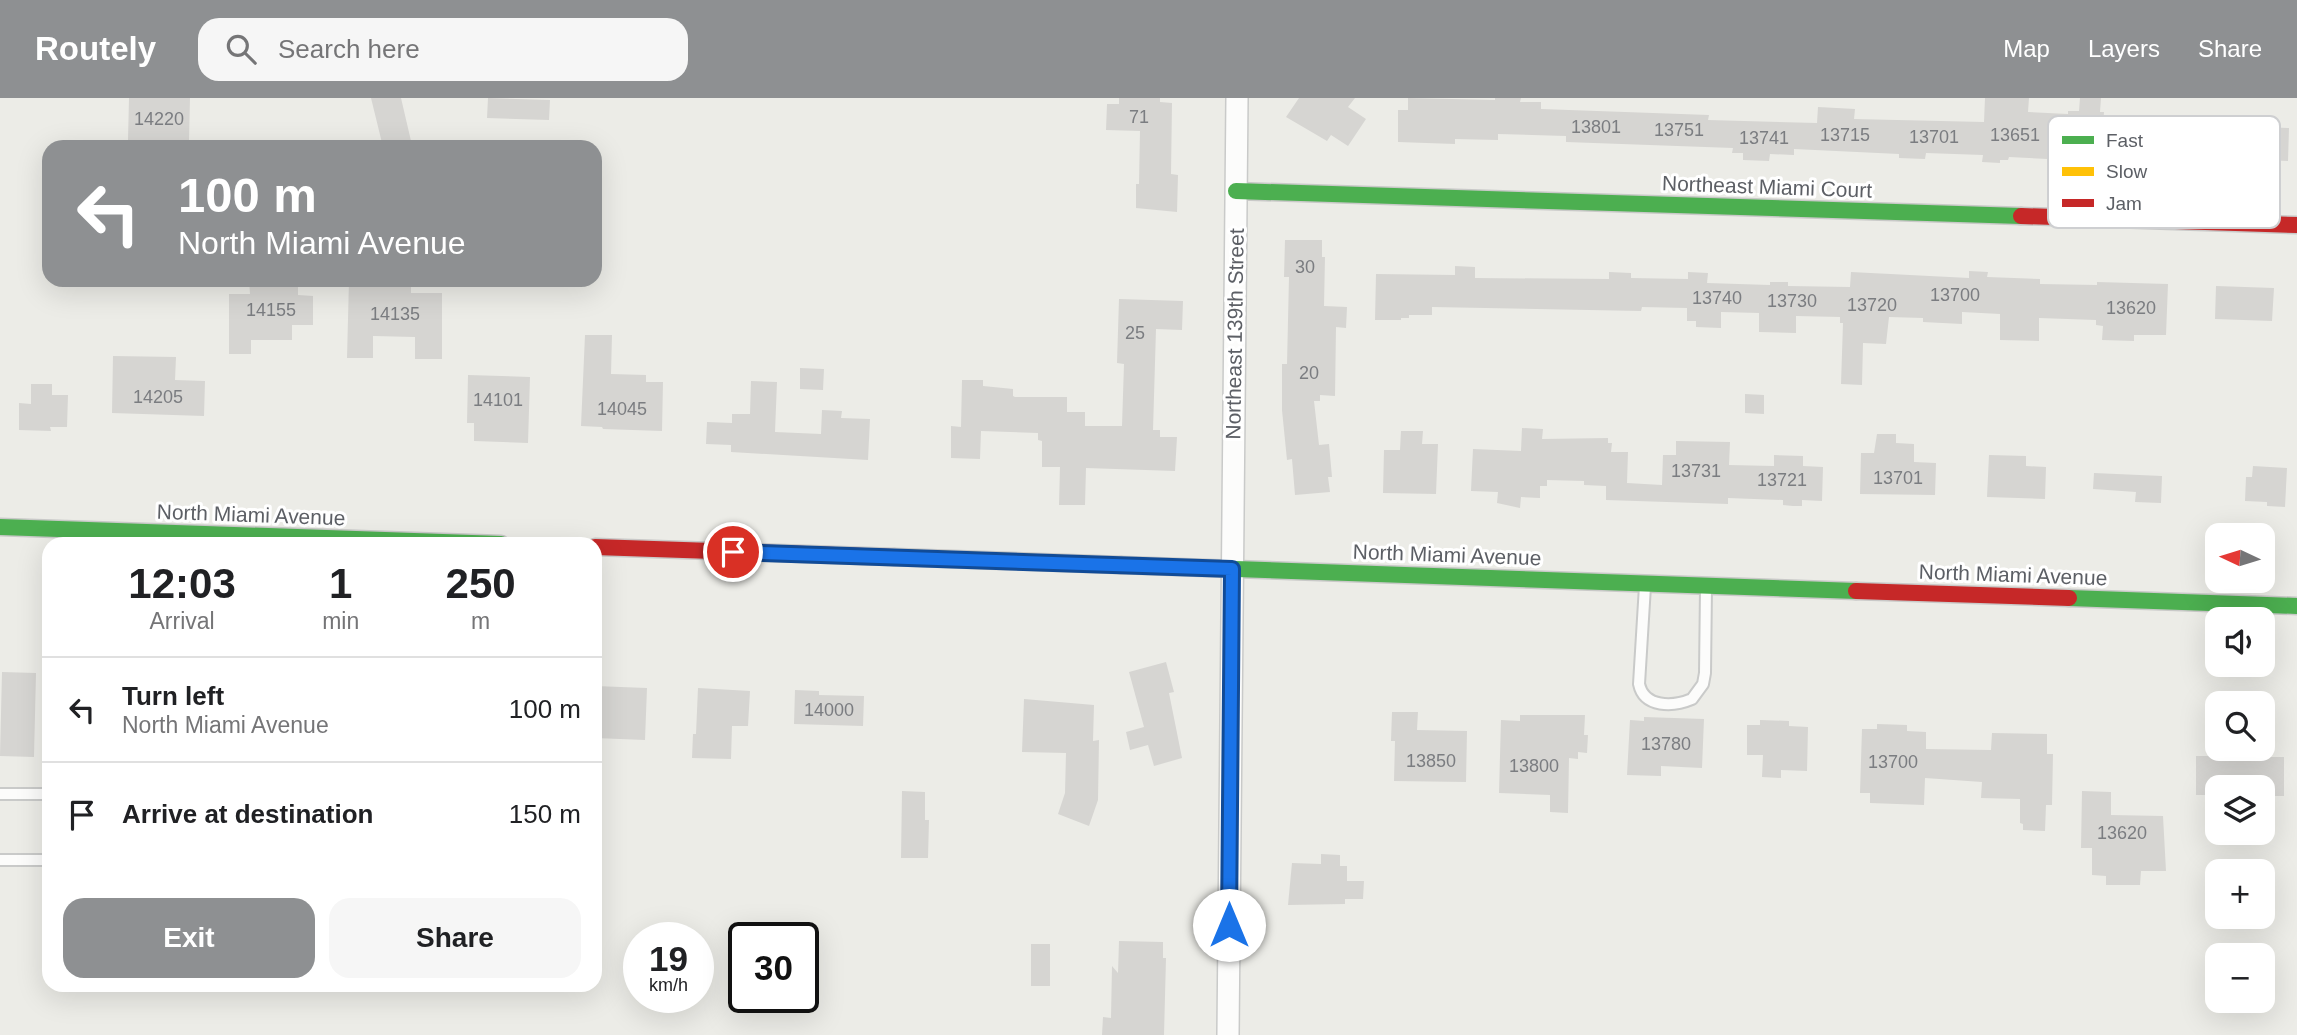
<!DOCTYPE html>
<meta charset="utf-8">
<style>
:root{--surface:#fff;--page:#f6f6f6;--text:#202124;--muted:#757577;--line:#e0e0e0;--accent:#8e9092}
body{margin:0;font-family:Helvetica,sans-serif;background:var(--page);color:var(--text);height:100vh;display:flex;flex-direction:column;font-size:26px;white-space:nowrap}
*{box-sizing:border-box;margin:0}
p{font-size:23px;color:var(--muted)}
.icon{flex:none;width:38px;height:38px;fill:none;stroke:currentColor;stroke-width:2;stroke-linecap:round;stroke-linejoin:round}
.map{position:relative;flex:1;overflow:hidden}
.sheet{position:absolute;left:42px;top:439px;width:560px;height:455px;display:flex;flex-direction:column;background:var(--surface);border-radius:21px;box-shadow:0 7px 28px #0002}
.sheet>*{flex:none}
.top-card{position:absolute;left:42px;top:42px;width:560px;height:147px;border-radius:21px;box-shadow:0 7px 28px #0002;background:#8e9092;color:#fff;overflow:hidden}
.needle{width:46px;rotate:274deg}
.tools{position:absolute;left:2205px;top:425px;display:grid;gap:14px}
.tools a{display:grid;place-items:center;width:70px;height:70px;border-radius:14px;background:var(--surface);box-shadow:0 7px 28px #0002;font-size:35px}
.speed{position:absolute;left:623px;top:824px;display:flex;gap:14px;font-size:35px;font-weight:700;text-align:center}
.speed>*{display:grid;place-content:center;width:91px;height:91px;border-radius:50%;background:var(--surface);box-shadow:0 7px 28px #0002;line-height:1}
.speed small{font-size:18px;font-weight:400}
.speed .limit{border:4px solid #111;border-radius:10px;background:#fff;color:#111}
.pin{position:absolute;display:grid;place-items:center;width:60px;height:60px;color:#fff;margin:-30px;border:4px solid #fff;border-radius:50%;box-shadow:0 2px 7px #0007}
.me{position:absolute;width:77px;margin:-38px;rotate:0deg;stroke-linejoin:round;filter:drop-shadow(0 0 5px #0008)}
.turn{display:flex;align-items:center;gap:24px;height:147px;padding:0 21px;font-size:32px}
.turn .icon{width:91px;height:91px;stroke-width:2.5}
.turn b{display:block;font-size:49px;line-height:60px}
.eta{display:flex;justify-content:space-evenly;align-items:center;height:119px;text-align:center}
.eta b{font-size:42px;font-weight:800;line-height:49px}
.cta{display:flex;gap:14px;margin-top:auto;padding:14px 21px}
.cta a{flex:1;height:80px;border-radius:21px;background:var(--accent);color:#fff;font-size:28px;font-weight:800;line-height:80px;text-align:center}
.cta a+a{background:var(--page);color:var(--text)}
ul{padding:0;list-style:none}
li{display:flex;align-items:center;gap:21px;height:105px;padding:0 21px;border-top:2px solid var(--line)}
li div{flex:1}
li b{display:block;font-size:26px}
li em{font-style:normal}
header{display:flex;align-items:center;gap:42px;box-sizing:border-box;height:98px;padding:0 35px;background:var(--accent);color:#fff}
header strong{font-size:33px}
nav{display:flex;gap:38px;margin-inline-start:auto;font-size:24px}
.search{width:490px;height:63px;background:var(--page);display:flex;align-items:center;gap:18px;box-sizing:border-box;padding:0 24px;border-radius:21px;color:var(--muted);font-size:26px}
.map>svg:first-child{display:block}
.building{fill:#d6d5d2}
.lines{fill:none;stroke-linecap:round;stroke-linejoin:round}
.lane-casing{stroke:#c9cac9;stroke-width:14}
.street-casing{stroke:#c9cac9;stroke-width:24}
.fast-casing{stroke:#c9c9c8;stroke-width:19}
.slow-casing{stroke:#c9c9c8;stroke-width:19}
.jam-casing{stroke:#c9c9c8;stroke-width:19}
.lane{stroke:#fcfcfb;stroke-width:10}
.street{stroke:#fcfcfb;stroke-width:21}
.fast{stroke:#4caf50;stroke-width:16}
.slow{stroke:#ffc107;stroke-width:16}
.jam{stroke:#c62828;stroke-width:16}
.route-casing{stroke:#114b97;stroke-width:18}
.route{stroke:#1a73e8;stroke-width:12}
.labels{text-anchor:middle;stroke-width:6;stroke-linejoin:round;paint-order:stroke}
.number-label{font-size:18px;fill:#7b7d81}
.street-label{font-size:21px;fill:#5c5f65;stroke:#fff}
.key{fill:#fff;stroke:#cecfd1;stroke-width:2}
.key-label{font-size:19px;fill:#5c5f65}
</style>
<header>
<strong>Routely</strong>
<div class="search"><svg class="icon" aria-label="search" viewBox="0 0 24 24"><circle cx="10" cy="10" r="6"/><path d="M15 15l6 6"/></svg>Search here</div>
<nav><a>Map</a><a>Layers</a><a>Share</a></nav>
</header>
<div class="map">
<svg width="2297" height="937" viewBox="0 0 2297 937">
<rect width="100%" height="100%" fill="#ecece7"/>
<path class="building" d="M129,0H190L189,43H181V49H136V42H128Z
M371,0H401L411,43L383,49Z
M488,0L550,2L549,22L487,20Z
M1119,0H1160V4L1172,5L1171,76L1178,77L1177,114L1136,110V86H1139L1140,33L1106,32L1107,6H1119Z
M1299,0H1355L1348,9L1366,21L1348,48L1331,37L1327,43L1286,19Z
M1408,0L1495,2V0H1521L1520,4H1541V11L1709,17L1708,22L1817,25L1818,9L1855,11L1854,21L1984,24L1985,0H2029L2028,14L2068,16V13H2079L2080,0H2101L2100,14H2104L2103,28L2152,30V25L2289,30L2288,63L2201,59V61L2166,60V63L2118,62V64L2084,65H2067L2068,62L2009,59L2008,62H2000V65L1982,64L1983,57L1926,55L1925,61L1899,60V56L1794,51V57L1770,56L1769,63L1743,62V55H1732L1733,50L1566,44V38L1498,36V42L1455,41V46L1398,44V12H1408Z
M1285,142H1322V159H1325L1324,208L1347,209L1346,230L1336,229L1335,298L1320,297V303H1314L1319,347L1329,346L1332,379H1328L1330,394L1295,397L1292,361L1287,362L1282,312V266H1287L1289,179H1284Z
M1455,168L1475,169V180L1609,181V174L1631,175V180L1688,181V174L1708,175L1707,185L1770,187V184H1788V188L1850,189L1851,174L1969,180V173L1988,174L1987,179L2040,181V186L2097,187V184L2168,186L2166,237H2134V243L2102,242L2103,228L2096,227V222L2039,220V243L2000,242V216L1962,214V226L1923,224V220L1889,219L1886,246L1863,245L1862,287L1841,286L1843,225H1840V219L1796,218V235L1759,234V215L1721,214V230L1696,229V223H1687V210L1642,209L1641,213L1432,209V217H1409V220H1401V222H1375L1376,176L1455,177Z
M249,182H298V197L313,198V227H292V242H251V256H229V196H250Z
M349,182H411V195H442V261H415V239L373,238V260H347Z
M2216,188L2274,190L2272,223L2215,221Z
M1119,201L1183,203L1182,232L1156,231L1153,332H1160V339H1177L1175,373L1086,370L1085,407H1059L1060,369H1042V343L1038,342V335L981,333L980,361L951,360V328L961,329L962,282H983V288L1013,291V298L1015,299H1067V314H1085V328H1122L1124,266L1117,265Z
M585,237H612L611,276L646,277V284H663L662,333L603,331L602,329L581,328Z
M113,258L176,259L175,282L205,283L204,318L112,315Z
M800,270L824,271L823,292L800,291Z
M468,277L530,279L528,345L474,343V325H467Z
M751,283L777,284L775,334L821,336L822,312L842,313L841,320L870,321L868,362L731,354V347L706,346L707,324L732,325V316H750Z
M31,286H52V297H68L67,329H50L51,333L19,332V305L31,306Z
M1745,296L1764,297V316L1745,315Z
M1522,330L1543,331L1542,341L1608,340V345H1612L1611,354H1628L1627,385L1662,387L1663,357H1676V343L1730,344L1729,367L1774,368V357L1803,358V368L1823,369L1822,403L1802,402V408H1793L1783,407V402L1728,400V406L1606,402V388L1584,387V383L1547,382V388H1540V400L1521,399L1520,410L1497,405L1498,394L1471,393L1473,351L1521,353Z
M1401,333H1423L1422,346H1438L1436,396L1383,395L1384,352H1400Z
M1877,336H1896V345L1914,346V364L1936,365L1935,397L1860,396L1861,355H1874Z
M1989,357L2026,358V368L2046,369L2045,401L1987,399Z
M2253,368L2287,370L2285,409L2267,408V404L2245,403L2246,379H2252Z
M2094,375L2162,378L2161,405L2135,404L2136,394L2093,391Z
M1166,564L1174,594L1169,595L1182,660L1154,668L1148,647L1130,652L1126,634L1144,629L1129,574Z
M2,574L36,575L34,659L0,658Z
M595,588L647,590L645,642L595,640Z
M698,590L750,593L748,628H732L731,661L692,660L693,636H696Z
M795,592L819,593V597L864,598L863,628L794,626Z
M1024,601L1094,607L1093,643L1099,642L1098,702L1089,728L1058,716L1065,695L1066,655L1022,654Z
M1392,614H1418L1417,632L1467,633L1466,684L1394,683L1395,643H1391Z
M1520,617H1585L1584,637H1588L1587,655L1578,654V661L1569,660L1568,715L1550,714V697L1499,695L1501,622L1520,623Z
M1644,619L1704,621L1702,670L1661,668V678L1627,677L1630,622L1644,623Z
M1760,622L1789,623V628L1808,629L1807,673L1781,672V680L1762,679L1763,657H1747V627H1760Z
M1877,626L1907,627V633L1926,634V651L1991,652L1992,635L2047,636V656H2053L2052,707H2046L2045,733L2023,732V726L2020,725V701L1981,700L1982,684L1925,680L1924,707L1870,705V695H1860L1862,631H1877Z
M2251,651V659H2284V698H2263V690H2217V697H2196V658H2211V652Z
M902,693L925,694V722H929L928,760H901Z
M2082,693L2111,694V717L2163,718L2166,773H2141L2140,787H2106V778L2092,777V750H2081Z
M1321,756L1340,757V768H1347V783H1364L1363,801H1345V806L1288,807L1292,765L1321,766Z
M1119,843L1163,844V860H1166L1164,937H1102L1103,919L1111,920L1112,868L1118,875Z
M1031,846H1050V888H1031Z"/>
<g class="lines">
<defs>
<path id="lane" d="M1645,488L1639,586C1644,610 1673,609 1692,601L1703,586L1705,575L1706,490
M0,696H49
M0,762H49"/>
<path id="street" d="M1228,937L1237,0"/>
<path id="fast" d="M1236,93L2021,118
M0,429L501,446
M1121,467L1856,493
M2069,500L2297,508"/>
<path id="slow" d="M894,459L1121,467"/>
<path id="jam" d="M2021,118L2297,127
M595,449L894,459
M1856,493L2069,500"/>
</defs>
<use href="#lane" class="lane-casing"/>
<use href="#street" class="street-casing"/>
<use href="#fast" class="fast-casing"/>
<use href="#slow" class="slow-casing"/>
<use href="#jam" class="jam-casing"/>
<use href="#lane" class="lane"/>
<use href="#street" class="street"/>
<use href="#fast" class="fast"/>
<use href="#slow" class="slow"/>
<use href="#jam" class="jam"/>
</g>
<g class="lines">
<defs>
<path id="route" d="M733,454L1232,471L1229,827"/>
</defs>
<use href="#route" class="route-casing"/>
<use href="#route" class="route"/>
</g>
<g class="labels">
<g class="number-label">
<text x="1139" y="25">71</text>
<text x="159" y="27">14220</text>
<text x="1596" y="35">13801</text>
<text x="1679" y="38">13751</text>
<text x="1845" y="43">13715</text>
<text x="2015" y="43">13651</text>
<text x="1934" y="45">13701</text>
<text x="1764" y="46">13741</text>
<text x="1305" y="175">30</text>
<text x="1955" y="203">13700</text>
<text x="1717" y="206">13740</text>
<text x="1792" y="209">13730</text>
<text x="1872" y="213">13720</text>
<text x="2131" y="216">13620</text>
<text x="271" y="218">14155</text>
<text x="395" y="222">14135</text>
<text x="1135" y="241">25</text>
<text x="1309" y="281">20</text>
<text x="158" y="305">14205</text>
<text x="498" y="308">14101</text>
<text x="622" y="317">14045</text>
<text x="1696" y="379">13731</text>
<text x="1898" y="386">13701</text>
<text x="1782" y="388">13721</text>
<text x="829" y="618">14000</text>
<text x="1666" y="652">13780</text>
<text x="1431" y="669">13850</text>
<text x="1893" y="670">13700</text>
<text x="1534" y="674">13800</text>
<text x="2122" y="741">13620</text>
</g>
<g class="street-label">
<text transform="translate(1767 89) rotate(2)" y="7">Northeast Miami Court</text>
<text transform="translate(1235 236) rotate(-89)" y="7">Northeast 139th Street</text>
<text transform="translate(251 417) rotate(2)" y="7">North Miami Avenue</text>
<text transform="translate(1447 457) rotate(2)" y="7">North Miami Avenue</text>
<text transform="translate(2013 477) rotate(2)" y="7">North Miami Avenue</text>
</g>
</g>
<rect x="2048" y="18" width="232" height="112" rx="10" class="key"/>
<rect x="2062" y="38" width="32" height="8" fill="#4caf50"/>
<rect x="2062" y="69" width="32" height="9" fill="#ffc107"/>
<rect x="2062" y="101" width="32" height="8" fill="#c62828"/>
<g class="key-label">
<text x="2106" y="49">Fast</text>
<text x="2106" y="80">Slow</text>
<text x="2106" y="112">Jam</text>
</g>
</svg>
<div class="tools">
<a><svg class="needle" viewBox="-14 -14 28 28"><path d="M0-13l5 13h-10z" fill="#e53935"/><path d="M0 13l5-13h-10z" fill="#757577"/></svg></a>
<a><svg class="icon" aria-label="sound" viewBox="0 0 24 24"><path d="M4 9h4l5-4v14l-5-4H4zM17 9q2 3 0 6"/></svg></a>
<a><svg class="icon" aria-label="search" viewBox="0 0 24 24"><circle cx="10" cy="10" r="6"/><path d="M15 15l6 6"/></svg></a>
<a><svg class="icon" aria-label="layers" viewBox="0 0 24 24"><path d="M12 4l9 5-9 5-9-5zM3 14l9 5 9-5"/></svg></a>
<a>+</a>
<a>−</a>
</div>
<div class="speed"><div>19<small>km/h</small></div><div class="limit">30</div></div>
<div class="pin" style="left:733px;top:454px;background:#d93025"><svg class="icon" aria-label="arrive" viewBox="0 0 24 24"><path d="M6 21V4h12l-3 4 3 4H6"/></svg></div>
<svg class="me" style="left:1229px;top:827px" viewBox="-20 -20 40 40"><circle r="19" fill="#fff"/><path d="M0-13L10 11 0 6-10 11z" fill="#1a73e8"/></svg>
<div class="top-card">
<div class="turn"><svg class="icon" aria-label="left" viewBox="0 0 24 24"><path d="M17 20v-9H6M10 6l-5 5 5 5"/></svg><div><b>100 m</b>North Miami Avenue</div></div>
</div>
<section class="sheet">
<div class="eta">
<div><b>12:03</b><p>Arrival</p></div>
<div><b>1</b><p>min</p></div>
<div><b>250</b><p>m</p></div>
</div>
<ul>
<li><svg class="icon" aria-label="left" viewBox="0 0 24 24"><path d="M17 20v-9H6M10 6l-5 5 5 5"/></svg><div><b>Turn left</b><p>North Miami Avenue</p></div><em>100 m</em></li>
<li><svg class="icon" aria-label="arrive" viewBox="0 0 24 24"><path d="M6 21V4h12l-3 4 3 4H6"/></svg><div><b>Arrive at destination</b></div><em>150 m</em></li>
</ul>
<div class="cta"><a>Exit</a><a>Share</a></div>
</section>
</div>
